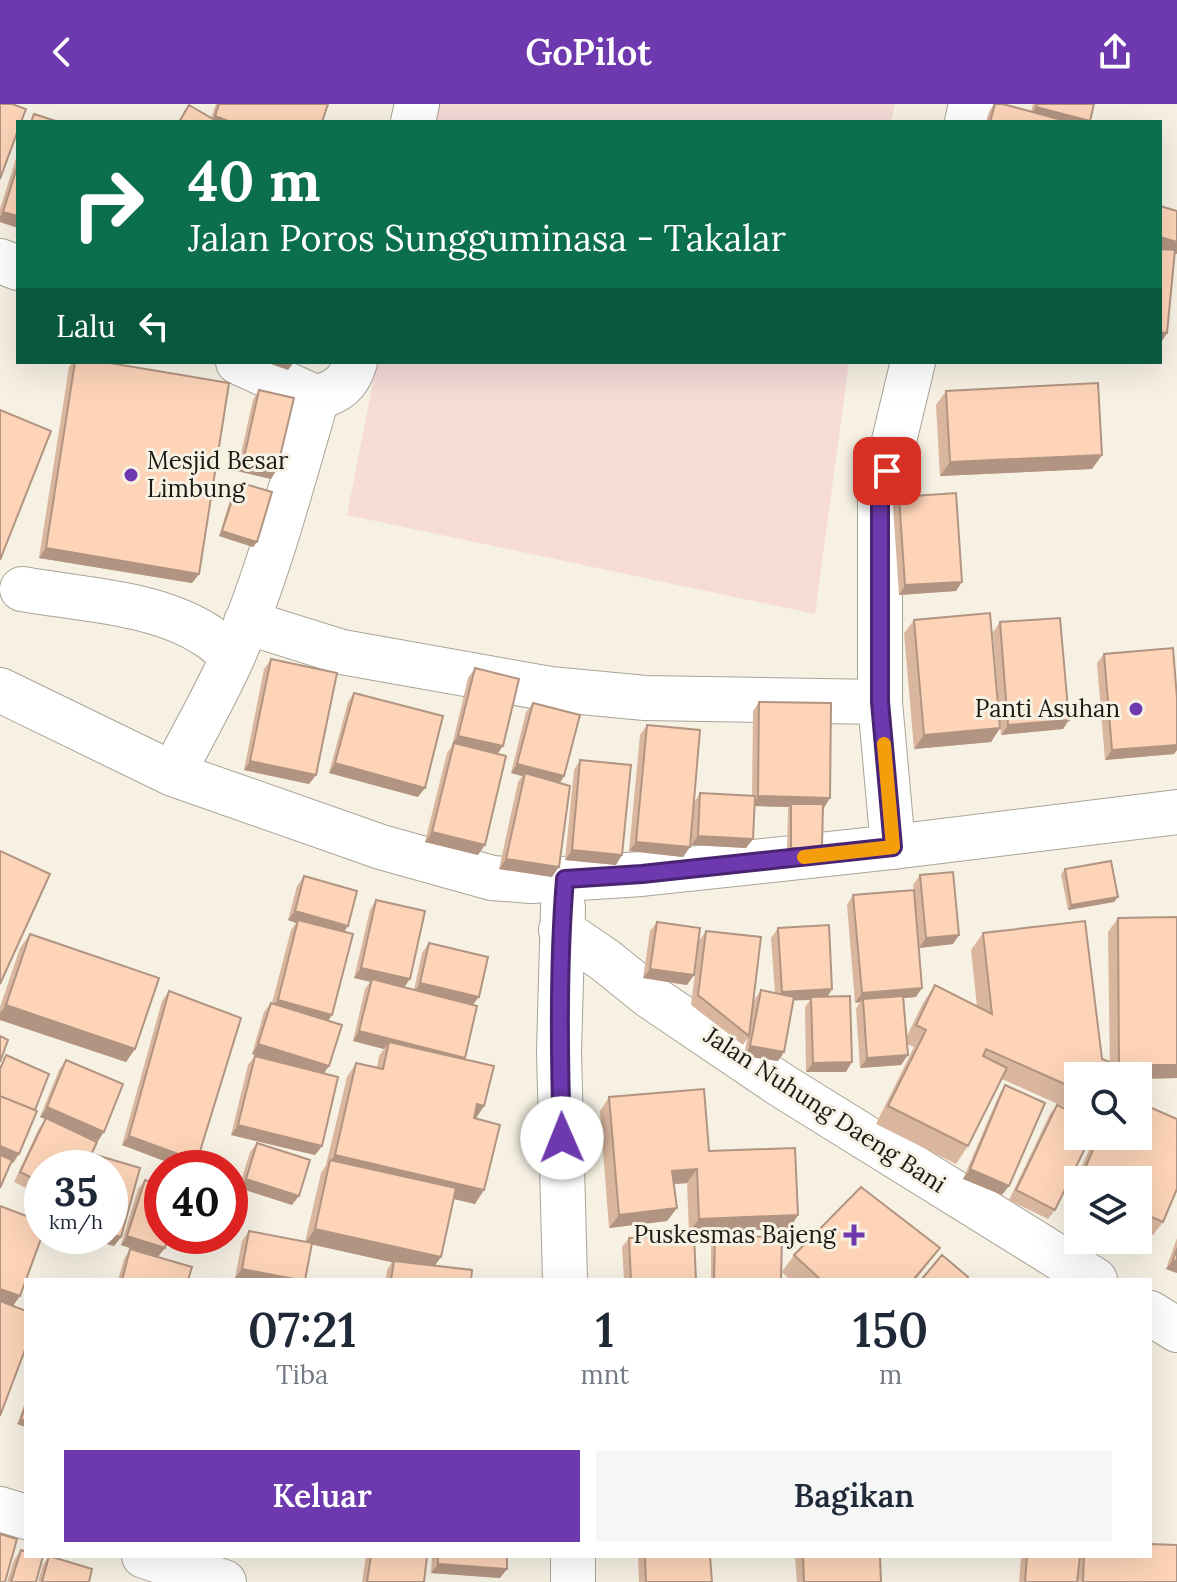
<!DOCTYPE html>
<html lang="id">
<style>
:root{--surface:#fff;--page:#f6f6f7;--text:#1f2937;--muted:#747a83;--accent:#6e38af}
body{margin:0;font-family:Lora,serif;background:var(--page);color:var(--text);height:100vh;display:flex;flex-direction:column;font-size:30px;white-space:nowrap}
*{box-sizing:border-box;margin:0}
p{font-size:26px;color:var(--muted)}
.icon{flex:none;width:44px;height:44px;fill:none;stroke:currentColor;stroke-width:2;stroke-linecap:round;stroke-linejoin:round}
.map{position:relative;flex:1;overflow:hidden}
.panel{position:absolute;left:24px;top:1174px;width:1128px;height:280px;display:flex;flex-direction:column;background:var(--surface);border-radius:0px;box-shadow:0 8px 32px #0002}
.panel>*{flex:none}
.banner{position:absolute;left:16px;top:16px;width:1146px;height:244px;border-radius:0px;box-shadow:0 8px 32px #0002;background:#0b6e4f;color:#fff;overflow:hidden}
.tools{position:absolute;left:1064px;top:958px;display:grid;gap:16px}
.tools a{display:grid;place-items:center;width:88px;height:88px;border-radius:0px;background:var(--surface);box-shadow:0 8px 32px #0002;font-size:40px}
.speed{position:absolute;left:24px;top:1046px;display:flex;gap:16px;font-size:40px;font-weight:700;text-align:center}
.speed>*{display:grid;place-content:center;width:104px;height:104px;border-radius:50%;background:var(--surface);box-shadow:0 8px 32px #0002;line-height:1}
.speed small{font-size:20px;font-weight:400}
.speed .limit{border:12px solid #d22;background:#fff;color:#111}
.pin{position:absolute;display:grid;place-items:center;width:68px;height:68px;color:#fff;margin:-34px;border-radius:16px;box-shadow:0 4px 12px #0006}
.me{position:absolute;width:88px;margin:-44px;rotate:359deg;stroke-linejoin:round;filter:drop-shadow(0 0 6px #0008)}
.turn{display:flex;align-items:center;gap:28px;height:168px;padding:0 40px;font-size:36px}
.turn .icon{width:104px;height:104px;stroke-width:2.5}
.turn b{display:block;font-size:56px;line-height:68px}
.then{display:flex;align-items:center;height:76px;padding:0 40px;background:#0003;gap:16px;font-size:30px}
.eta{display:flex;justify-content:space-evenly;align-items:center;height:136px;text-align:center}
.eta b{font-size:48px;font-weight:600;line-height:56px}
.primary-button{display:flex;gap:16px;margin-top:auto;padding:16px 40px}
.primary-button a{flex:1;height:92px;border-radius:0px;background:var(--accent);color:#fff;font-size:32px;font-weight:600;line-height:92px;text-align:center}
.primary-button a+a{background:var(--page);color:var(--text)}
header{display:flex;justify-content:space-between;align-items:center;height:104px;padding:0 40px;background:var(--accent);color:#fff;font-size:36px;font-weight:600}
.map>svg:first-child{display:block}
.green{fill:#f6dbd7}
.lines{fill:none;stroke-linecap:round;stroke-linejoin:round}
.minor-casing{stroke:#aaa498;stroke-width:46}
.highway-casing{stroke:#aaa498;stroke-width:46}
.minor{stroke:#fff;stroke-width:44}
.highway{stroke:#fff;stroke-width:44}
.wall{fill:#dab69e}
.shaded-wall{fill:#b19481}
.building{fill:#fdd4b8;stroke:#b19481;stroke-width:2}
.route-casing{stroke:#482472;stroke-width:20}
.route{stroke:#6e38af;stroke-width:14}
.slow{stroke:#f59e0b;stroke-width:14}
.poi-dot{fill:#6e38af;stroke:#f7f1e4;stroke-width:3}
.labels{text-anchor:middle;stroke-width:6;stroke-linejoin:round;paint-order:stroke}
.poi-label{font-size:24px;fill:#1c1a15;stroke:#f7f1e4;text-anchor:end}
.street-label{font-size:24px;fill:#1c1a15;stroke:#f7f1e4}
</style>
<header><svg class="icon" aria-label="back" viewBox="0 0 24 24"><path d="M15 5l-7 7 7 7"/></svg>GoPilot<svg class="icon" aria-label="share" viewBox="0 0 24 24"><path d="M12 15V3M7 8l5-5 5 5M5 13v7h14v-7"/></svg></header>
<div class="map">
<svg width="1177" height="1478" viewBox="0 0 1177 1478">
<rect width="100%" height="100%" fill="#f7f1e4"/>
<path class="green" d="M429,0H895L891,18H425Z
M377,258H849L815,510L347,411Z"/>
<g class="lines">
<defs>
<path id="minor" d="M413,18L417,0
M967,18L971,0
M0,157L18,164
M238,258L317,294C338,287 349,280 355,258
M22,485C79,495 153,498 203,529C214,535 223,544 233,552
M246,518L342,548L550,585L645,594L880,598
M173,670C193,630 216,591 234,550C269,468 292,379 317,294
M893,743L880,598V395L913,258
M563,803L559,948L565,1176
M561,826L605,856L651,893L781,981L1095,1176
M1150,1209L1177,1226
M0,1405L26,1413
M144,1452L224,1478
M573,1452V1478"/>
<path id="highway" d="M0,586L173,670L381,743L492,774L531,777L642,770L893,743L1177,708"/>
</defs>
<use href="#minor" class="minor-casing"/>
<use href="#highway" class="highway-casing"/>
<use href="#minor" class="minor"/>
<use href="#highway" class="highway"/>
</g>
<path class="wall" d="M216,0H328L322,18H178L189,1L211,14Z
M994,0H1003L1031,8L1033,0H1094L1089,18H986L989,8Z
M18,48V124L0,118V105Z
M73,258H104L199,470L192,479L39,454L69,263Z
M259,286L277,365L271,375L237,367L253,296Z
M946,287L1102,351L1092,365L940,372L936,301Z
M238,378L257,438L253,443L219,432L234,383Z
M899,393L956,487L899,491L893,402Z
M914,516L1000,624L991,638L914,645L904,529Z
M1000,518L1069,616L1063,625L1001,631L993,528Z
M1104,550L1177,641V646L1174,650L1105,656L1097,559Z
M271,555L316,671L309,680L244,666L264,565Z
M475,564L497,650L478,751L425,738L447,649L452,642L468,574Z
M354,589L418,693L329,669L348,598Z
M759,598L824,704L819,749H787L788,704L789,703L754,702L753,735L746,744L691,741L693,700L690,743L683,753L629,747L640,631L647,621L694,699L700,689L752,692L753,607Z
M533,599L564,672L560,679L552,773L499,765L518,678L522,672L511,669L526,608Z
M580,656L616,761L565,756L574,666Z
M1065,765L1118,793L1114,798L1068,806L1061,770Z
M920,771L959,831L953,840L919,844L916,893L904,894L907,932L923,899L935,881L977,903L971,846L983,829L1078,972V1009L1002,975L968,1042L956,1060L876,1020L914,943L907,940L901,961L860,964L856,905L860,898L855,899L847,801L853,791L914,786L913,781Z
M304,772L344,828L332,911L328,917L324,970L322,1042L315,1051L231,1031L248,961L255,952L274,957L252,950L264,908L271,899H272L291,826L296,819L288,816L297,782Z
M376,796L404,884L414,886L422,849L429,839L473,901L464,955L484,1002L475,1015V1100L454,1095L441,1153L435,1161L471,1176H386L387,1166L392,1158L311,1140L235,1174L242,1137L249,1127L305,1138L321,1069L326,1061L347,973L356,959L377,963L379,952L384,945L353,937L365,885L370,878L354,874L370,806Z
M1118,814L1177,974L1138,975V972H1110L1108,828Z
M657,818L694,871L687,881L643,874L650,827Z
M778,824L832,885L827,893L846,968H806L805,903L810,896H793L784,948L778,957L744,952L747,935L743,941L691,901L699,837L706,827L752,907L754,896L761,886L775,889L771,834Z
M30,830L135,945L126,958L0,916V903L20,844Z
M169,887L192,1064H183L122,1041L162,897Z
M66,956L98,1037L71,1026L42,1064V1092L14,1078L39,1024L46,1015L40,1013L59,966Z
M1005,981L1002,1091L963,1075L999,991Z
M609,993L709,1047L798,1111L789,1125L689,1128L687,1079L674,1080L677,1104L667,1117L609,1124L600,1007Z
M1057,1001L1055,1106L1048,1115L1009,1096L1050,1010Z
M1095,1032H1138L1163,1118L1153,1131L1138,1125V1076H1078V1099L1068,1094Z
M257,1039L292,1101L239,1084L250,1048Z
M96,1051L140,1064L121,1133L114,1142L78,1132H110V1064H88Z
M145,1076L158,1153L188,1176H118L124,1155L130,1145L150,1151L121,1141L138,1085Z
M715,1132L781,1176H711V1137Z
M629,1134L696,1176H624L622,1143Z
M1177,1134V1169L1166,1165Z
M940,1144L915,1176H790L782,1168L794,1151Z
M26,1296V1323L17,1320Z
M21,1446L36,1478H7L14,1456Z
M49,1452L89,1478H38L43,1461Z
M366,1452H427L424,1478H362Z
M432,1452H507V1465L500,1474L431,1469Z
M638,1452H710L712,1478H639Z
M795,1452H880L881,1478H797Z
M1021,1452H1150L1177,1478H1019Z"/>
<path class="shaded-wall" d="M1036,3L1090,17L1089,18H1051L1030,12Z
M215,12L231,18H210Z
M3,108L18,112V124L0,118V112Z
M1160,133L1177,138V150L1160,145Z
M1160,228L1167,229L1161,239H1160Z
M265,258H294L288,266Z
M1102,351L1092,365L940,372L950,358Z
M243,358L277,365L271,375L237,367Z
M222,427L257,438L253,443L219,432Z
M46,444L199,470L192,479L39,454Z
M962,478L956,487L899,491L905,481Z
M1069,616L1063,625L1001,631L1008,621Z
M1000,624L991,638L914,645L924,631Z
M458,632L503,642L496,652L454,639L451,642Z
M1177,641V646L1174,650L1105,656L1112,646Z
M250,657L316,671L309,680L244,666Z
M335,659L425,684L418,693L329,669Z
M517,660L564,672L558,682L525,669L522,672L511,669Z
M758,692L830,694L824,704L791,703V700L789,703L752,702Z
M432,728L485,741L478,751L425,738Z
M698,732L753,735L746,744L691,741Z
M636,738L690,743L683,753L629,747Z
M791,744H822L819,749H787Z
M572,746L622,751L616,761L565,756Z
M506,755L559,763L552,773L499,765Z
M1118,793L1114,798L1068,806L1071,801Z
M295,807L348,822L342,831L298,816L296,819L288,816Z
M959,831L953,840L919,844L926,834Z
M361,864L410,875L403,885L354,874Z
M650,865L694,871L687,881L643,874Z
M420,879L479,893L472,902L414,889Z
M922,884L916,893L863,898V895L860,898L855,899L862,889Z
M832,885L826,895L811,893L810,896L775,897L782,888Z
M278,896L332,911L325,920L271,905Z
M6,901L135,945L126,958L0,916V909Z
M359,927L465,954L458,963L389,938L384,945L353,937Z
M258,940L329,962L322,972L252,950Z
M750,942L784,948L778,957L744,952Z
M908,951L901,961L860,964L867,954Z
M852,958L846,968H806L813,959Z
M1119,961H1177V974L1138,975V972H1112Z
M477,1000L484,1002L475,1016L468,1014Z
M47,1003L104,1028L98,1037L40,1013Z
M238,1021L322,1042L315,1051L231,1031Z
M129,1032L197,1057L192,1064H183L122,1041Z
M0,1042L19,1050L13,1059L0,1054Z
M335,1051L484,1086L475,1100L328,1065L329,1059Z
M697,1065L687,1079L663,1081L672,1067Z
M970,1065L1009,1082L1002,1091L963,1075Z
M246,1075L299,1092L292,1101L239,1084Z
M677,1104L667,1117L609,1124L619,1111Z
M798,1111L789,1125L689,1128L699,1115Z
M315,1125L441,1153L431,1167L305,1139Z
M110,1130L121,1133L114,1142L78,1132H110Z
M127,1132L165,1144L158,1153L121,1141Z
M940,1144L915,1176H913Z
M1173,1156L1177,1157V1169L1166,1165Z
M242,1165L299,1176H243L235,1174Z
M0,1185L20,1192L13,1202L0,1197Z
M21,1315L26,1317V1323L17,1320Z
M438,1460L507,1465L500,1474L431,1469Z"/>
<path class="building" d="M0,0H12L26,5L21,18H18V26L0,75Z
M219,0H328L322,18H231L215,12Z
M995,0H1003L1069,18H990Z
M1037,0H1094L1090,17L1036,3Z
M189,1L218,18H179Z
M34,10L59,18H31Z
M18,60V112L3,108Z
M1160,102L1177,107V138L1160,133Z
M1160,145L1175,146L1167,229L1160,228Z
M75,258H104L229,279L199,470L46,444Z
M1098,279L1102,351L950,358L946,287Z
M259,286L294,294L277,365L243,358Z
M0,306L51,327L0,456Z
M238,378L272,388L257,438L222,427Z
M956,389L962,478L905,481L899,393Z
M990,509L1000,624L924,631L914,516Z
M1060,514L1069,616L1008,621L1000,518Z
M1173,544L1177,594V641L1112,646L1104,550Z
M271,555L337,569L316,671L250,657Z
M475,564L519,575L503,642L458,632Z
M354,589L443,612L425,684L335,659Z
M759,598L831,599L830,694L758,692Z
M533,599L580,611L564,672L517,660Z
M647,621L700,626L690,743L636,738Z
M454,639L506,652L485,741L432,728Z
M580,656L631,661L622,751L572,746Z
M525,669L570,682L559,763L506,755Z
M700,689L755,692L753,735L698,732Z
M791,700H823L822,744H791Z
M0,747L50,770L0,880Z
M1111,757L1118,793L1071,801L1065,765Z
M953,768L959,831L926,834L920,771Z
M304,772L357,787L348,822L295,807Z
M914,786L922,884L862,889L853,791Z
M376,796L425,807L410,875L361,864Z
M1177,813V961H1119L1118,814Z
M298,816L353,830L332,911L278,896Z
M1085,817L1102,955L1110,958L1103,972H1078V986L986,945L983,952L1007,964L968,1042L888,1002L926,926L916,921L935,881L992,910L983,829Z
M657,818L700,824L694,871L650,865Z
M829,821L832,885L782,888L778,824Z
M706,827L761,833L749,932L698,891Z
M30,830L159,874L135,945L6,901Z
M429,839L488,853L479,893L420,879Z
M372,875L477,902L465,954L359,927Z
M761,886L794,893L784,948L750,942Z
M169,887L241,914L197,1057L129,1032Z
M850,892L852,958L813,959L811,893Z
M903,892L908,951L867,954L863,895Z
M271,899L342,921L329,962L258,940Z
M0,932L8,936L0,958Z
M389,938L494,962L484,1002L477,1000L474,1014L500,1021L484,1086L335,1051L356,959L383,965Z
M6,951L49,970L35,1006L0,992V965Z
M255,952L338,973L322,1042L238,1021Z
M66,956L123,980L104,1028L47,1003Z
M1005,981L1045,999L1009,1082L970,1065Z
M704,985L709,1047L795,1044L798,1111L699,1115L697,1065L672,1067L677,1104L619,1111L609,993Z
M0,992L37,1007L19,1050L0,1042Z
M1138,998L1177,1015V1085L1163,1118L1138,1107V1076H1080L1099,1032H1138Z
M1057,1001L1078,1011V1032H1091L1055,1106L1016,1086Z
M46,1014L97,1038L85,1064H42V1079L20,1068Z
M257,1039L310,1056L299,1092L246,1075Z
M0,1051L12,1056L0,1084Z
M96,1051L140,1064L121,1133L110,1130V1064H92Z
M330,1056L456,1084L441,1153L315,1125Z
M145,1076L162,1081V1132H168L165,1144L127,1132Z
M861,1083L940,1144L913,1176H821L794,1151Z
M0,1102L42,1118V1132L20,1192L0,1185Z
M249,1127L312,1139L305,1176H299L242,1165Z
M694,1131L696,1176H631L629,1134Z
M715,1132L782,1133L781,1176H714Z
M1177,1144V1157L1173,1156Z
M130,1145L192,1163L188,1176H122Z
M942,1151L968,1173L966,1176H921Z
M394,1157L472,1166L471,1176H391Z
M0,1197L26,1207V1243L0,1312Z
M26,1300V1317L21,1315Z
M0,1430L17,1435L5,1478H0Z
M1150,1440L1177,1441V1478H1083L1084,1452H1150Z
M21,1446L26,1448V1452H43L36,1478H11Z
M49,1452L92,1465L89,1478H42Z
M371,1452H427L424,1478H367Z
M438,1452H507V1465L438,1460Z
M645,1452H710L712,1478H646Z
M803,1452H880L881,1478H804Z
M1027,1452H1080L1077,1478H1025Z"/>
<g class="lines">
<defs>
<path id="route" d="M562,1034C559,947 558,861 565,775L642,770L893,743L880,598V395L887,367"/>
</defs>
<use href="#route" class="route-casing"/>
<use href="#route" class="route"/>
<path class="slow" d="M804,753L893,743L884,640"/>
</g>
<g class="poi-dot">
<circle cx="131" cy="371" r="8"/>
<circle cx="1136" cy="605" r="8"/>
<path d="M850 1119h8v8h8v8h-8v8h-8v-8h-8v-8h8z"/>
</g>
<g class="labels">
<g class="poi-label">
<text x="147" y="365" text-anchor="start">Mesjid Besar<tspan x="147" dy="28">Limbung</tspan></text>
<text x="1120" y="613">Panti Asuhan</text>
<text x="836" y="1139">Puskesmas Bajeng</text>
</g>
<g class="street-label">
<text transform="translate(825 1006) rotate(33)" y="8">Jalan Nuhung Daeng Bani</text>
</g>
</g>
</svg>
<div class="tools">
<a><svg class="icon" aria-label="search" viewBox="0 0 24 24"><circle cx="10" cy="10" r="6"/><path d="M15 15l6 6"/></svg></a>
<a><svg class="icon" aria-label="layers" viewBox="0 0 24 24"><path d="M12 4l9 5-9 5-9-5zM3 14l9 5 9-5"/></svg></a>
</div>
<div class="speed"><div>35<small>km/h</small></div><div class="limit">40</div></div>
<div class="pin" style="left:887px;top:367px;background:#d93025"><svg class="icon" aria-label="arrive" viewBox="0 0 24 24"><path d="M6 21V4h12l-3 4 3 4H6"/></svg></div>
<svg class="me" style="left:562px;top:1034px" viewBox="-20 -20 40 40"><circle r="19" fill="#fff"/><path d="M0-13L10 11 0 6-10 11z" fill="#6e38af"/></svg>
<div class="banner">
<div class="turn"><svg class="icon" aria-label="right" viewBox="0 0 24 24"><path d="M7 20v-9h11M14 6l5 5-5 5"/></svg><div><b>40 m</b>Jalan Poros Sungguminasa - Takalar</div></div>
<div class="then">Lalu<svg class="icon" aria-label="left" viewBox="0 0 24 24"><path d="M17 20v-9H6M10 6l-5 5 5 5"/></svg></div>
</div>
<section class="panel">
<div class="eta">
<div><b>07:21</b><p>Tiba</p></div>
<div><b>1</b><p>mnt</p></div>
<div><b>150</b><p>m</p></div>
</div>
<div class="primary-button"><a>Keluar</a><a>Bagikan</a></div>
</section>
</div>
